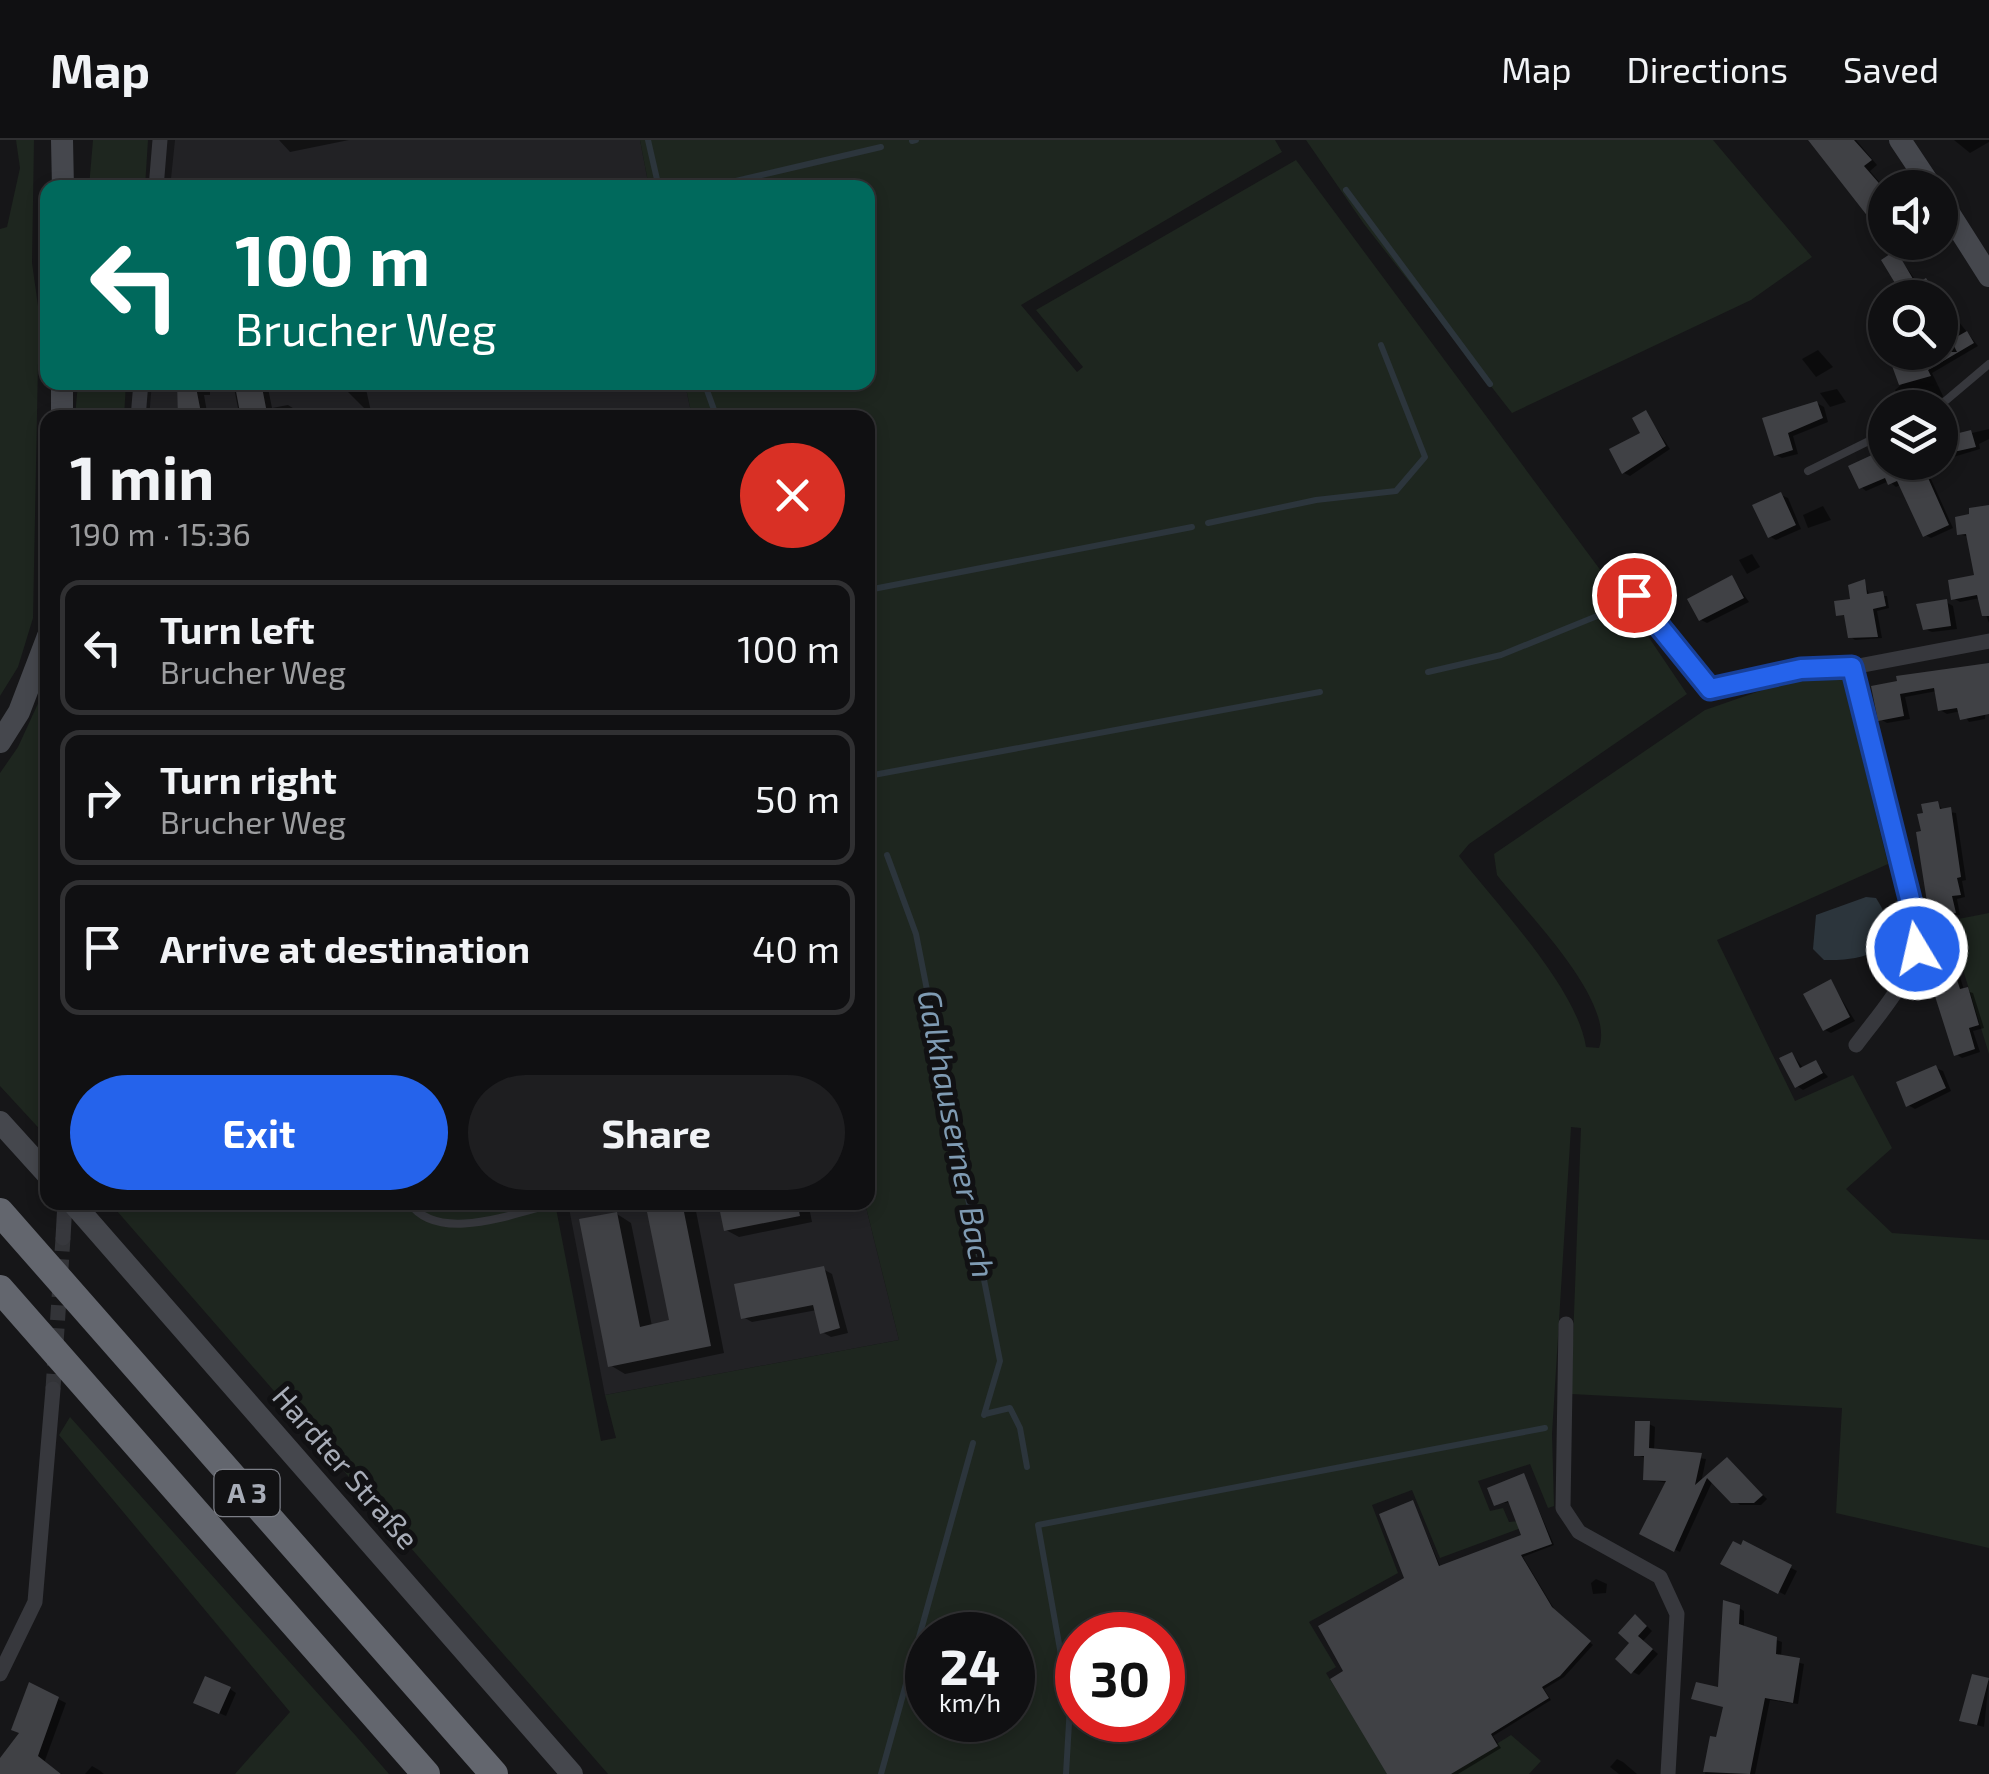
<!DOCTYPE html>
<meta charset="utf-8">
<style>
:root{--surface:#101012;--page:#1e1e20;--text:#f1f3f6;--muted:#9c9d9f;--line:#303032;--accent:#2563eb}
body{margin:0;font-family:"Exo 2",sans-serif;background:var(--page);color:var(--text);height:100vh;display:flex;flex-direction:column;font-size:38px;white-space:nowrap}
*{box-sizing:border-box;margin:0}
p{font-size:32px;color:var(--muted)}
.icon{flex:none;width:55px;height:55px;fill:none;stroke:currentColor;stroke-width:2;stroke-linecap:round;stroke-linejoin:round}
.map{position:relative;flex:1;overflow:hidden}
.sheet{position:absolute;left:40px;top:270px;width:835px;height:800px;display:flex;flex-direction:column;background:var(--surface);border-radius:20px;box-shadow:0 5px 15px #0003,0 0 0 2px var(--line)}
.sheet>*{flex:none}
.guide{position:absolute;left:40px;top:40px;width:835px;height:210px;border-radius:20px;box-shadow:0 5px 15px #0003,0 0 0 2px var(--line);background:#00695c;color:#fff;overflow:hidden}
.fabs{position:absolute;left:1868px;top:30px;display:grid;gap:20px}
.fabs a{display:grid;place-items:center;width:90px;height:90px;border-radius:50%;background:var(--surface);box-shadow:0 5px 15px #0003,0 0 0 2px var(--line);font-size:50px}
.speed{position:absolute;left:905px;top:1472px;display:flex;gap:20px;font-size:50px;font-weight:700;text-align:center}
.speed>*{display:grid;place-content:center;width:130px;height:130px;border-radius:50%;background:var(--surface);box-shadow:0 5px 15px #0003,0 0 0 2px var(--line);line-height:1}
.speed small{font-size:25px;font-weight:400}
.speed .limit{border:15px solid #d22;background:#fff;color:#111}
.pin{position:absolute;display:grid;place-items:center;width:85px;height:85px;color:#fff;margin:-42px;border:5px solid #fff;border-radius:50%;box-shadow:0 2px 10px #0007}
.me{position:absolute;width:110px;margin:-55px;rotate:351deg;stroke-linejoin:round;filter:drop-shadow(0 0 8px #0008)}
.turn{display:flex;align-items:center;gap:35px;height:210px;padding:0 30px;font-size:45px}
.turn .icon{width:130px;height:130px;stroke-width:2.5}
.turn b{display:block;font-size:70px;line-height:85px}
.round{display:grid;place-items:center;flex:none;width:105px;height:105px;border-radius:52px;background:var(--page)}
.headline{display:flex;align-items:center;justify-content:space-between;height:170px;padding:0 30px}
h1{font-size:60px;font-weight:700;line-height:75px}
.primary-button{display:flex;gap:20px;margin-top:auto;padding:20px 30px}
.primary-button a{flex:1;height:115px;border-radius:60px;background:var(--accent);color:#fff;font-size:40px;font-weight:700;line-height:115px;text-align:center}
.primary-button a+a{background:var(--page);color:var(--text)}
ul{padding:0;list-style:none}
li{display:flex;align-items:center;gap:30px;height:135px;margin:0 20px 15px;padding:0 10px;border:5px solid var(--line);border-radius:20px}
li div{flex:1}
li b{display:block;font-size:38px}
li em{font-style:normal}
header{display:flex;align-items:center;gap:60px;box-sizing:border-box;height:140px;padding:0 50px;background:var(--surface);border-bottom:2px solid var(--line)}
header strong{font-size:48px}
nav{display:flex;gap:55px;margin-inline-start:auto;font-size:35px}
.map>svg:first-child{display:block}
.built{fill:#222225}
.green{fill:#1e261f;fill-rule:evenodd}
.water{fill:#2c353c}
.shadow{fill:#0007}
.lines{fill:none;stroke-linecap:round;stroke-linejoin:round}
.stream{stroke:#2c353c;stroke-width:6}
.building{fill:#404145}
.street-tunnel{stroke:#333438;stroke-width:15;stroke-dasharray:15 8;stroke-linecap:butt}
.lane{stroke:#37383d;stroke-width:8}
.street{stroke:#37383d;stroke-width:15}
.secondary{stroke:#45474d;stroke-width:22}
.highway{stroke:#63666e;stroke-width:28}
.route-casing{stroke:#184099;stroke-width:25}
.route{stroke:#2563eb;stroke-width:18}
.labels{text-anchor:middle;stroke-width:10;stroke-linejoin:round;paint-order:stroke}
.shield{fill:#111113;stroke:#7b7e86;stroke-width:2.5}
.shield-label{font-size:28px;font-weight:bold;fill:#a8adb8}
.street-label{font-size:30px;fill:#a8adb8;stroke:#111113}
.water-label{font-size:32px;font-style:italic;fill:#7f9bb3;stroke:#111113}
</style>
<header>
<strong>Map</strong>
<nav><a>Map</a><a>Directions</a><a>Saved</a></nav>
</header>
<div class="map">
<svg width="1989" height="1634" viewBox="0 0 1989 1634">
<rect width="100%" height="100%" fill="#161618"/>
<path class="built" d="M175,0H640L649,47L170,48Z
M152,242L685,243L692,277L149,278Z
M568,1063H865L899,1200L605,1255Z"/>
<path class="green" d="M16,0H34L32,123L39,173L33,478L18,527L0,556V89L7,87L20,28Z
M93,0H148L145,47H89Z
M640,0H1275L1282,12L1021,165L1077,232L1083,227L1036,170L1296,20L1633,474L1687,554L1469,704L1459,716C1498,766 1577,848 1586,907L1599,908C1616,861 1526,772 1497,735L1494,714L1705,570L1794,539H1843L1888,724L1717,800L1795,961L1853,935L1892,1008L1846,1049L1892,1093L1989,1100V1408L1836,1373L1842,1268L1571,1254L1581,988L1571,987L1552,1294L1554,1366L1548,1368L1530,1324L1478,1341L1490,1371L1503,1368L1509,1382L1519,1381L1521,1388L1440,1418L1412,1350L1372,1365L1398,1433L1309,1482L1336,1527L1326,1533L1389,1634H608L110,1063H555L601,1301L616,1298L605,1255L899,1200L865,1063L868,278L692,277L685,243L868,242V48L649,47ZM928,1495H1012V1580H928ZM1078,1495H1162V1580H1078Z
M1306,0H1713L1812,117L1751,160L1512,273L1364,84Z
M78,243H126L124,277H75Z
M47,544V997L0,946V633L18,607Z
M1989,773V914L1948,781Z
M70,1277L356,1596L389,1634H235L290,1572L59,1295Z
M1511,1595L1541,1621L1529,1634H1448Z"/>
<path class="water" d="M1866,757L1876,758C1909,809 1868,821 1824,820L1813,809L1816,775Z"/>
<path class="shadow" d="M279,0H349L290,12Z
M1810,0H1856L1877,25L1870,31L1885,49V74L1878,80L1870,76Z
M1954,0H1989V2L1970,13Z
M1896,113L1919,145L1926,141L1932,144L1940,158H1907Z
M1940,158L1978,206L1932,233L1943,256L1937,268H1898L1901,264L1895,250L1940,212Z
M1818,210L1833,227L1816,237L1802,219Z
M179,242H210V255H204L208,278H181Z
M338,242H377L378,247L366,249L372,276Z
M260,243L268,248L272,268L288,265L296,270L297,278H240L234,248Z
M1837,249L1846,262L1830,267L1820,253Z
M1817,263L1824,267L1828,282L1793,296L1798,314L1782,318L1776,315L1765,279Z
M1646,273L1670,309L1630,336L1624,333L1643,294Z
M1940,276L1947,280L1955,297L1989,289V299L1979,304L1980,309L1940,321Z
M1874,316L1881,323L1937,322L1926,328L1953,388L1931,398L1925,395L1902,344L1896,347L1889,341L1866,351L1861,347Z
M1781,355L1788,358L1801,389L1776,400L1769,396Z
M1823,366L1831,380L1808,388L1803,375Z
M1989,367V483L1980,458L1960,462L1953,458L1977,437L1969,397L1959,394Z
M1752,414L1760,427L1747,434L1739,420Z
M1732,438L1749,462L1707,483L1701,480Z
M1864,442L1870,456H1887L1889,468L1877,471L1882,498L1855,500L1851,497L1847,476L1838,474Z
M1946,462L1953,466L1957,489L1932,492L1925,489Z
M1989,525L1985,579L1969,582L1961,571L1947,574L1940,570L1937,551L1905,557L1910,579L1887,583L1880,579L1874,548Z
M1937,663L1944,671L1956,673L1966,740L1962,741L1965,757L1957,759L1960,775L1946,776L1939,763L1929,760L1924,693Z
M1952,826L1958,830L1964,850L1973,853L1984,888L1973,891L1980,912L1962,918L1956,914Z
M1831,842L1855,881L1831,893L1825,890Z
M1792,914L1804,929L1816,923L1828,937L1803,950L1797,946Z
M1936,928L1943,931L1951,951L1915,969L1908,965Z
M682,1062L696,1071L724,1213L625,1234L610,1225L617,1074L631,1083L652,1186L672,1182Z
M721,1062H808L812,1082L739,1097L726,1090Z
M823,1129L832,1134L848,1193L831,1197L822,1192L817,1170L752,1182L743,1177Z
M1649,1284L1655,1287L1654,1311L1706,1319L1701,1343L1728,1320L1767,1359L1761,1365H1740L1713,1340L1680,1412L1642,1393L1668,1343L1645,1339L1646,1318L1636,1315Z
M1524,1336L1554,1405L1523,1417L1556,1472L1593,1505L1564,1537L1544,1549L1551,1560L1493,1596L1501,1608L1458,1634H1390L1347,1532L1407,1439L1413,1363L1441,1428L1524,1397L1511,1362L1496,1364Z
M1744,1404L1797,1431L1785,1455L1724,1423Z
M1596,1439L1607,1444L1606,1453L1593,1454L1591,1443Z
M1739,1468L1744,1471V1488L1782,1502L1781,1518L1804,1524L1798,1564L1770,1560L1755,1634H1705L1712,1599L1718,1600L1725,1567L1720,1550Z
M1642,1481L1652,1491L1643,1501L1658,1514L1639,1535L1633,1532L1632,1503Z
M1974,1537L1989,1541L1984,1587L1969,1583Z
M30,1545L66,1563L44,1623L62,1634H0L22,1594Z
M230,1549L236,1553L226,1576L203,1566Z
M1617,1619L1623,1622L1637,1634H1619L1610,1627Z
M92,1626L99,1630L104,1634H85Z"/>
<g class="lines">
<path class="stream" d="M648,0L659,48
M912,1L916,0
M706,48L881,7
M1346,50L1490,244
M704,242L717,278
M1208,383L1316,360L1396,351L1425,317L1381,205
M868,450L1192,387
M1428,532L1501,515L1629,463
M868,636L1320,552
M868,672L872,684
M887,715L916,794L1000,1221L984,1275
M985,1274L1010,1268L1020,1288L1027,1327
M881,1634L973,1303
M1066,1634L1070,1566L1038,1385L1545,1288"/>
</g>
<path class="building" d="M1808,0H1854L1872,20L1864,26L1885,50V64L1869,78Z
M1896,110L1916,144L1926,138L1938,158H1893L1901,153L1881,120Z
M1967,191L1974,203L1928,230L1931,236L1899,245L1887,212H1957L1951,200Z
M177,242H195L202,278H178Z
M261,242L268,278H241L235,246Z
M1817,261L1823,278L1788,293L1793,310L1774,316L1762,278Z
M1646,270L1666,306L1622,334L1609,309L1640,293L1632,278Z
M1942,274L1951,295L1971,290L1976,307L1940,315Z
M1874,314L1878,322H1921L1949,385L1923,397L1897,341L1888,345L1885,338L1859,349L1848,326Z
M1781,352L1796,385L1768,398L1752,365Z
M1989,365V476H1982L1977,455L1951,460L1948,440L1974,435L1966,394L1957,395L1955,377L1969,374V368Z
M1732,435L1744,458L1699,481L1687,459Z
M1865,439L1867,454L1883,451L1886,466L1873,469L1878,497L1848,498L1844,475L1836,476L1834,461L1850,459L1848,445Z
M1947,459L1951,486L1923,490L1916,464Z
M1989,523V574L1960,580L1957,568L1938,571L1934,548L1900,554L1904,576L1878,581L1871,546L1897,541L1896,536Z
M1938,661L1940,669L1951,667L1961,737L1957,738L1961,755L1952,756L1956,773L1939,775L1935,760L1927,762L1916,692L1921,691L1917,674L1923,673L1921,664Z
M1952,824L1960,849L1968,847L1979,885L1969,888L1975,909L1954,916L1927,831Z
M1831,839L1850,877L1823,891L1803,854Z
M1792,912L1800,928L1816,920L1823,933L1795,948L1779,918Z
M1936,925L1946,948L1906,967L1896,942Z
M668,1062H682L711,1206L608,1227L579,1079L617,1072L640,1187L669,1180L646,1067Z
M718,1062H797L800,1076L724,1091Z
M824,1126L840,1188L820,1194L813,1165L741,1179L734,1144Z
M1635,1281H1650L1649,1308L1702,1313L1695,1345L1727,1317L1763,1355L1754,1363H1731L1707,1338L1674,1412L1639,1394L1666,1341L1643,1340L1644,1316H1634Z
M1524,1333L1552,1404L1521,1415L1552,1467L1591,1501L1560,1536L1542,1547L1549,1558L1491,1594L1498,1606L1451,1634H1387L1330,1539L1343,1531L1318,1486L1404,1438L1379,1374L1413,1360L1439,1426L1521,1395L1508,1361L1494,1366L1487,1348Z
M1743,1400L1792,1425L1778,1454L1720,1424L1733,1401L1741,1405Z
M1723,1460L1740,1465L1739,1484L1777,1497L1776,1514L1800,1518L1793,1563L1765,1558L1750,1634L1703,1632L1710,1596L1716,1597L1723,1567L1691,1559L1696,1542L1718,1547Z
M1635,1474L1647,1486L1638,1496L1653,1509L1631,1534L1615,1519L1629,1503L1618,1493Z
M1972,1534L1989,1538L1977,1585L1959,1581Z
M205,1536L231,1547L219,1574L193,1563Z
M29,1542L59,1557L38,1616L61,1634H0V1618L19,1593L11,1590Z"/>
<g class="lines">
<path class="street-tunnel" d="M53,1249L63,1098"/>
<path class="lane" d="M1937,268L1989,224
M1808,331L1885,293
M409,1062C438,1106 519,1071 560,1062"/>
<path class="street" d="M156,48L160,0
M138,278L141,242
M1634,455L1710,549L1801,529L1853,527
M1856,905C1881,871 1917,835 1918,791L1853,527L1989,501
M63,1098L65,1062
M1566,1184L1563,1368L1579,1392L1660,1437L1677,1474L1668,1634
M0,1534L35,1462L53,1249"/>
<path class="secondary" d="M62,0L63,48
M1900,0L1932,48
M1940,59L1989,136
M62,242V278
M0,602L19,572L48,496
M0,982L48,1035
M72,1062L572,1634"/>
<path class="highway" d="M0,1072L494,1634
M0,1149L426,1634"/>
</g>
<g class="lines">
<defs>
<path id="route" d="M1634,455L1710,549L1801,529L1852,527L1918,791L1917,809"/>
</defs>
<use href="#route" class="route-casing"/>
<use href="#route" class="route"/>
</g>
<g class="labels">
<rect class="shield" x="214.5" y="1330" width="65" height="46" rx="8"/>
<g class="shield-label">
<text x="247" y="1363">A 3</text>
</g>
<g class="street-label">
<text transform="translate(345 1328) rotate(49)" y="10">Hardter Straße</text>
</g>
<g class="water-label">
<text transform="translate(956 994) rotate(79)" y="11">Galkhauserner Bach</text>
</g>
</g>
</svg>
<div class="fabs">
<a><svg class="icon" aria-label="sound" viewBox="0 0 24 24"><path d="M4 9h4l5-4v14l-5-4H4zM17 9q2 3 0 6"/></svg></a>
<a><svg class="icon" aria-label="search" viewBox="0 0 24 24"><circle cx="10" cy="10" r="6"/><path d="M15 15l6 6"/></svg></a>
<a><svg class="icon" aria-label="layers" viewBox="0 0 24 24"><path d="M12 4l9 5-9 5-9-5zM3 14l9 5 9-5"/></svg></a>
</div>
<div class="speed"><div>24<small>km/h</small></div><div class="limit">30</div></div>
<div class="pin" style="left:1634px;top:455px;background:#d93025"><svg class="icon" aria-label="arrive" viewBox="0 0 24 24"><path d="M6 21V4h12l-3 4 3 4H6"/></svg></div>
<svg class="me" style="left:1917px;top:809px" viewBox="-20 -20 40 40"><circle r="17" fill="#2563eb" stroke="#fff" stroke-width="3"/><path d="M0-11L8 9 0 5-8 9z" fill="#fff"/></svg>
<div class="guide">
<div class="turn"><svg class="icon" aria-label="left" viewBox="0 0 24 24"><path d="M17 20v-9H6M10 6l-5 5 5 5"/></svg><div><b>100 m</b>Brucher Weg</div></div>
</div>
<section class="sheet">
<div class="headline"><div><h1>1 min</h1><p>190 m · 15:36</p></div><a class="round" style="background:#d93025;color:#fff"><svg class="icon" aria-label="close" viewBox="0 0 24 24"><path d="M6 6l12 12M18 6L6 18"/></svg></a></div>
<ul>
<li><svg class="icon" aria-label="left" viewBox="0 0 24 24"><path d="M17 20v-9H6M10 6l-5 5 5 5"/></svg><div><b>Turn left</b><p>Brucher Weg</p></div><em>100 m</em></li>
<li><svg class="icon" aria-label="right" viewBox="0 0 24 24"><path d="M7 20v-9h11M14 6l5 5-5 5"/></svg><div><b>Turn right</b><p>Brucher Weg</p></div><em>50 m</em></li>
<li><svg class="icon" aria-label="arrive" viewBox="0 0 24 24"><path d="M6 21V4h12l-3 4 3 4H6"/></svg><div><b>Arrive at destination</b></div><em>40 m</em></li>
</ul>
<div class="primary-button"><a>Exit</a><a>Share</a></div>
</section>
</div>
